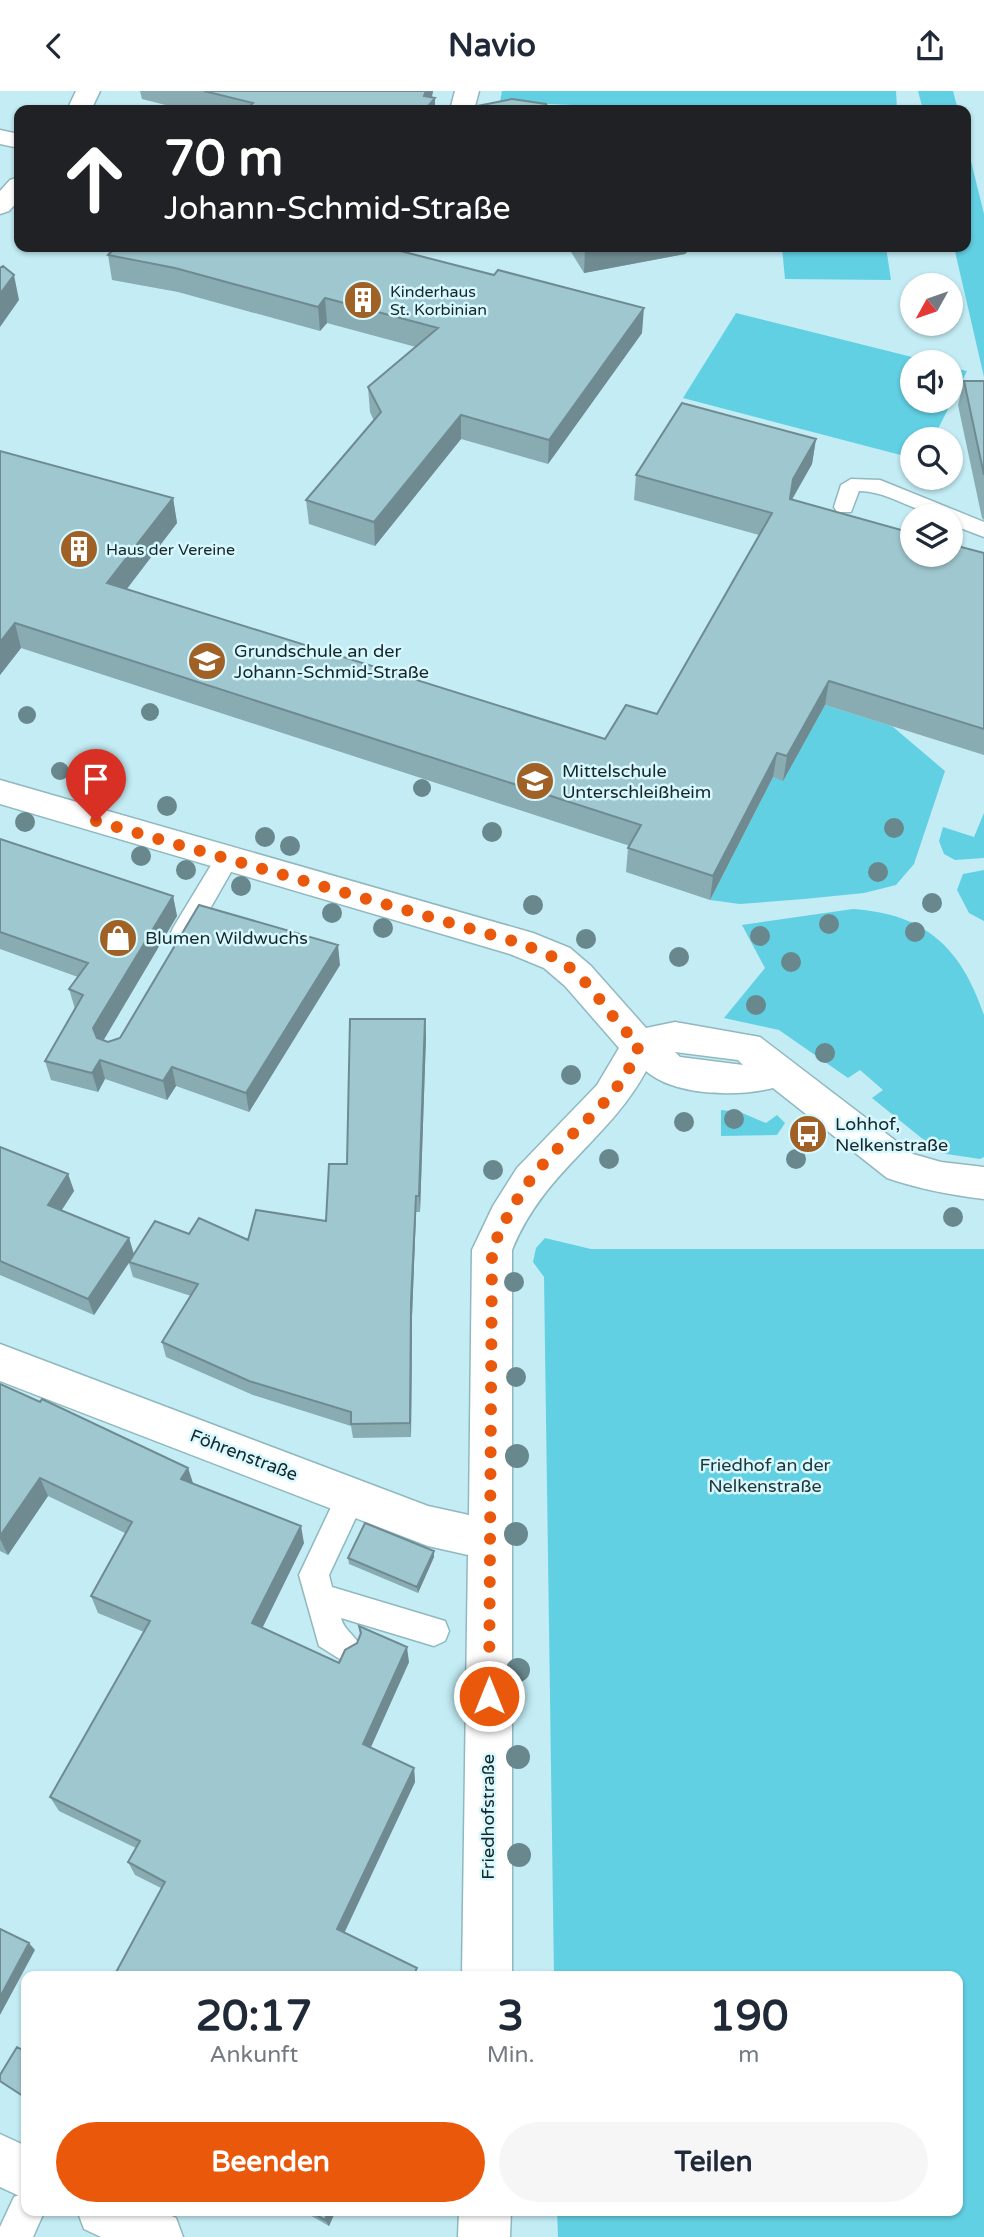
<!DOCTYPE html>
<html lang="de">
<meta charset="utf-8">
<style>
:root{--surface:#fff;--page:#f6f6f7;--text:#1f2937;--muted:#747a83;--accent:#ea580c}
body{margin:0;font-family:"Varela Round",sans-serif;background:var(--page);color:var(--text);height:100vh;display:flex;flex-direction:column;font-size:26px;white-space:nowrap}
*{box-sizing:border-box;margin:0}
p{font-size:23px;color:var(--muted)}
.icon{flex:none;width:38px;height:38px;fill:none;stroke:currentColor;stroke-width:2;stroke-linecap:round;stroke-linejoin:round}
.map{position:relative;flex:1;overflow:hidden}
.drawer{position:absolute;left:21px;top:1880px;width:942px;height:245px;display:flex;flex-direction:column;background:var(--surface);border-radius:14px;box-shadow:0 2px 5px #0004}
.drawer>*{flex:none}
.guide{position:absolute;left:14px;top:14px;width:957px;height:147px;border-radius:14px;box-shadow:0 2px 5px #0004;background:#202124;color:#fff;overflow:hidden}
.needle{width:46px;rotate:230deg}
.buttons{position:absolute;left:900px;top:182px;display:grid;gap:14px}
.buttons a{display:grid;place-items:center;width:63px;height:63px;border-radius:50%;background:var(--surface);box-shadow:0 2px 5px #0004;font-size:35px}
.pin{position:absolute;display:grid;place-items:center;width:60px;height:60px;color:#fff;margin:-72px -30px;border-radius:50% 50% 50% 0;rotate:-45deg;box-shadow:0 0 7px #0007}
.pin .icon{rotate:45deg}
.me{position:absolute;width:77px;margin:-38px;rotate:0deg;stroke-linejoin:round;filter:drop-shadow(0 0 5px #0008)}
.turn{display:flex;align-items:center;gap:24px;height:147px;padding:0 35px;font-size:32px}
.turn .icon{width:91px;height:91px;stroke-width:2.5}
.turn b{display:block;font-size:49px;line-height:60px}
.eta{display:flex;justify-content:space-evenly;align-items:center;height:119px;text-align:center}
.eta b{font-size:42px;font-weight:700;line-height:49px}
.cta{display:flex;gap:14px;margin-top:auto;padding:14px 35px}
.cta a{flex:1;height:80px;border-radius:42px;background:var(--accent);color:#fff;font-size:28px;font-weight:700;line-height:80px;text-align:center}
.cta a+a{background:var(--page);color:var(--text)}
header{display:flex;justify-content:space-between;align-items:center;height:91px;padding:0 35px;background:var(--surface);font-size:32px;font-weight:700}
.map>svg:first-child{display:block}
.green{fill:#62d0e3}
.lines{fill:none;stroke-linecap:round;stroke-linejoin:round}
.service-casing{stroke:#90b8bf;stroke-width:3}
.minor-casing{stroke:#90b8bf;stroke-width:3}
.service{fill:#fff;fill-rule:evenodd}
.minor{fill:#fff;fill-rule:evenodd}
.tree{fill:#69888d}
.wall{fill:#89abb2}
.shaded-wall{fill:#6f8b91}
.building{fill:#9fc7cf;stroke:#6f8b91;stroke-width:2}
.route{stroke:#ea580c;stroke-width:12;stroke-dasharray:0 21.6}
.labels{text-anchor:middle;stroke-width:5;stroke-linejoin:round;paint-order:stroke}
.far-poi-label{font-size:16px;fill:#172729;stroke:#d7f8fe;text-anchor:start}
.poi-label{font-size:18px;fill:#172729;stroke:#d7f8fe;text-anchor:start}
.street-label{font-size:18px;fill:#172729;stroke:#d7f8fe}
.park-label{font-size:18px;fill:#203639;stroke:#d7f8fe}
</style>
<header><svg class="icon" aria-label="back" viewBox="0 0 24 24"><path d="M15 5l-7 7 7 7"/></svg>Navio<svg class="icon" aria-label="share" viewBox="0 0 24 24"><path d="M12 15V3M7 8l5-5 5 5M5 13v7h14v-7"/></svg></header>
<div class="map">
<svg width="984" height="2146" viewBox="0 0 984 2146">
<rect width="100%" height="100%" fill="#c3ecf4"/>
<path class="green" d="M502,0H896L897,19H692L500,11Z
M918,0H953L958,19H923Z
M966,50L984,123V286L954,156H966Z
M782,156H886L891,189L785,188Z
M736,222L932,271H912V310H950V276L967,280L933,348H912V367L683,307Z
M825,614L892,635L945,680L914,773L896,794L864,802L804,808L740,813L710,809L773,686L783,689Z
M984,722V767L955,769L944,763L939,750L943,736L974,746Z
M984,779V830L969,822L957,799L963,783Z
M853,818C925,823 961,856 984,924V1066L980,1068L940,1062L872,1007L883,999L860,979L848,987L779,939L724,927L765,877L742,834Z
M721,1019L740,1021L766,1032L777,1024L785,1032L777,1044L721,1045Z
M545,1147L591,1158H984V2146H558L557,2119H957V1885H554L544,1186L533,1171L536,1157Z"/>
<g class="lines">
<defs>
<path id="service" d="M851,388L880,389L984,431V446L950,433V425C917,425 891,400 859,400L851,421H837L834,416L841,394Z
M227,758L235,761L239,767L191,851L182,853L173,851L170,844L173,837L219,761Z
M351,1391L361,1395L366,1405L329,1484L332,1496L445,1530L449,1540L445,1550L434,1555L341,1527C344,1540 356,1544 361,1557L357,1567L346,1572L319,1555L299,1484L341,1395Z
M26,2101V2119H45L33,2146H0V2136L14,2106Z"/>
<path id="minor" d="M76,0H100L91,19H67Z
M455,0H479L474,19H450Z
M0,39L19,43V57L0,53Z
M19,86V109L9,120L0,123V100L10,89Z
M0,689L533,842L570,857L591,875L646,937L675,931L760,946L913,1063L941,1071L984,1076V1108C951,1104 919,1098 887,1087L773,997C737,1006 675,1005 646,980C608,1050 544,1080 512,1159V1885H462L468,1464L428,1455L0,1290V1253L428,1415L469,1424L472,1159L493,1115L517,1077L597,994L619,957L565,895L544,877L510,863L0,713ZM675,961L738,969L743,974L680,966Z
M0,2043L26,2055V2108L0,2096Z
M77,2119H159L176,2127L183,2146H101L84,2138Z
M459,2119H511L510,2146H458Z"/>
</defs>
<use href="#service" class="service-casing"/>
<use href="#minor" class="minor-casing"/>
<use href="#service" class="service"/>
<use href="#minor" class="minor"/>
</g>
<g class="tree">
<circle cx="150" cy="621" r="9"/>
<circle cx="27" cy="624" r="9"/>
<circle cx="60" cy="680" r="9"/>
<circle cx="108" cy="696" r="9"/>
<circle cx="422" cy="697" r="9"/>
<circle cx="167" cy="715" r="10"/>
<circle cx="25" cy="731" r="10"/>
<circle cx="894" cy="737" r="10"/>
<circle cx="492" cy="741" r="10"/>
<circle cx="265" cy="746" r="10"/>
<circle cx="290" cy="755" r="10"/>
<circle cx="141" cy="765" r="10"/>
<circle cx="186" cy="779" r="10"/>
<circle cx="878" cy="781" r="10"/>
<circle cx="241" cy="795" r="10"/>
<circle cx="932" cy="812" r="10"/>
<circle cx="533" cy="814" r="10"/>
<circle cx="332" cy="822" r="10"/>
<circle cx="829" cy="833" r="10"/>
<circle cx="383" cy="837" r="10"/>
<circle cx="915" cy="841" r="10"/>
<circle cx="760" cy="845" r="10"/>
<circle cx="586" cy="848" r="10"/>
<circle cx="679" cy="866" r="10"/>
<circle cx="791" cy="871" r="10"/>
<circle cx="756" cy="914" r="10"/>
<circle cx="825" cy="962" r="10"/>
<circle cx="571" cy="984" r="10"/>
<circle cx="734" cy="1028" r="10"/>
<circle cx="684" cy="1031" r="10"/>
<circle cx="609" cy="1068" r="10"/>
<circle cx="796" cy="1068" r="10"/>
<circle cx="493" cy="1079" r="10"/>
<circle cx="953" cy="1126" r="10"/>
<circle cx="514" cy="1191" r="10"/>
<circle cx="516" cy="1286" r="10"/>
<circle cx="517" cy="1365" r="12"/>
<circle cx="516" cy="1443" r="12"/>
<circle cx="518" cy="1579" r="12"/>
<circle cx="518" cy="1666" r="12"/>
<circle cx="519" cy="1764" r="12"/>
</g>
<path class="wall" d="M140,0H433L432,6L435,19H185L142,8Z
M568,156H692L685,163L584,182Z
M108,164L642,242L548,373L461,348L375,455L309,433L306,409L374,330L370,321L368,296L416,256L327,232L320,240L178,201L112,189Z
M964,290H984V429L982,427L958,314Z
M816,348L812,373L792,409L984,462V664L825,614L783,690L773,686L710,809L626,781L628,757L630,755L21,557L0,584V360L173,407L177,432L127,498L605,648L657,623L759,444L634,409L636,384Z
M0,748L173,805L177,825L103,949L108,951L340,874L249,1021L176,995L167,1009L105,988L98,1001L51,989L45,970L75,918L69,898L78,886L0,858Z
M426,945L420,1121H416L412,1226L411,1346L353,1347L351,1335L253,1304L166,1266L162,1251L191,1205L133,1186L129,1172L94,1224L0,1184V1056L68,1083L74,1100L61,1120L129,1147L134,1163L189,1143L248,1149L326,1130L347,1073Z
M0,1293L188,1377L193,1393L304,1452L262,1536L339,1572L357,1552L360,1544L359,1535L409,1571L371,1656L414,1677L415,1691L344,1841L161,1797L135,1784L128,1771L136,1757L59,1720L50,1706L144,1541L98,1522L91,1505L125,1442L48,1405L8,1464L0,1460Z
M434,1466L418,1502L349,1473L348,1467Z
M301,2119H336L329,2135Z"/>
<path class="shaded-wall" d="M426,0H433L430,13L435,7V19H425L424,5Z
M591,156H692L685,163L584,182L585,157Z
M14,184L19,209L0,236V203Z
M325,207L327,232L320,240L318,216Z
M644,217L642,242L548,373L549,349Z
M461,324V348L375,455L374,431Z
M816,348L812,373L789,413L793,388Z
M173,407L177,432L112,517L107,492Z
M15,532L21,557L0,584V551Z
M829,590L825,614L783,690L787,665Z
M777,662L773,686L710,809L713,785Z
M173,805L177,825L99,957L93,937Z
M338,854L340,874L249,1021L246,1002Z
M425,928L426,945L420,1121L419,1105Z
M100,969L105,988L98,1001L92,982Z
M172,976L176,995L167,1009L163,990Z
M68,1083L74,1100L54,1131L48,1114Z
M416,1105V1121L412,1226L411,1346L410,1332L411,1211Z
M129,1147L134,1164L94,1224L88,1208Z
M188,1377L194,1395L181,1388Z
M40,1387L48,1405L8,1464L0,1448V1445Z
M301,1435L304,1452L257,1548L252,1532Z
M434,1460V1466L418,1502L417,1496Z
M407,1556L409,1571L366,1667L363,1653Z
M414,1677L415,1691L341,1849L337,1838Z
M29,1852L35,1859L0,1924V1906Z
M329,2119H336L329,2135L325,2129Z"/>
<path class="building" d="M204,0H426L424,5L435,7L425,19H246L253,12Z
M512,8L546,13L549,19H457Z
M116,156H385L494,184L498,179L644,217L549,349L461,324L374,431L306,409L381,321L368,296L438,237L325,207L318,216L175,177L108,164Z
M3,175L14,184L0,203V177Z
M964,290H984V384Z
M682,312L816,348L793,388L790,408L912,442V464H950V453L984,462V638L829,590L787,665L777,662L713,785L628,757L641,734L15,532L0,551V360L173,407L107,492L605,648L626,614L657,623L772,422L636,384Z
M0,748L173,805L93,937L97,947L108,951L120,947L199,814L338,854L246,1002L172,976L163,990L100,969L92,982L45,970L83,904L69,898L88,872L0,841Z
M350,928H425L419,1105H416L411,1211L410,1332L351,1333V1321L249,1290L162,1251L198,1193L129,1171L155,1130L189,1143L199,1127L248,1149L256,1119L326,1130L329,1073H347Z
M0,1056L68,1083L48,1114L129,1147L88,1208L0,1170Z
M0,1293L40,1311L42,1308L188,1377L181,1388L301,1435L252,1532L339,1572L345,1559L357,1552L361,1542L359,1535L407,1556L363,1653L414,1677L337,1838L417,1877L413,1885H114L165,1791L128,1771L140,1750L50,1706L150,1530L91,1505L132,1431L40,1387L0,1445Z
M365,1432L434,1460L417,1496L348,1467Z
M0,1838L29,1852L0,1906Z
M17,1956L26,1961V2007L0,1990V1984Z
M308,2119H329L325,2129Z"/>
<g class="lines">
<path class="route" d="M96,730L520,852C531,857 544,861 555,867C590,885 609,928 639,953C625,1005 572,1038 538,1079C518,1104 504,1129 492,1159L489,1605"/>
</g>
<defs>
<symbol id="building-disc" viewBox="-11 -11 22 22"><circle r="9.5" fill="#a06127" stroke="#d7f8fe"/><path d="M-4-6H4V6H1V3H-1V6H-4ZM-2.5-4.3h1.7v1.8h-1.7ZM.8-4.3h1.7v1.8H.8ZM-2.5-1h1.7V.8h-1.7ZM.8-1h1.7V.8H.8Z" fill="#fff"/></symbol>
<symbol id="school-disc" viewBox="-11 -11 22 22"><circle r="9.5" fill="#a06127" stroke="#d7f8fe"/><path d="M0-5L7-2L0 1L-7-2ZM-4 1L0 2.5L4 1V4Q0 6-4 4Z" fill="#fff"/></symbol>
<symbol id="shop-disc" viewBox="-11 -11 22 22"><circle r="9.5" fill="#a06127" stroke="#d7f8fe"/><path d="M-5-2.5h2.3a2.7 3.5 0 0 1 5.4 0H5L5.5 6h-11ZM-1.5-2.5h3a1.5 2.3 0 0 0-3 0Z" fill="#fff"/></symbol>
<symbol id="bus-disc" viewBox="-11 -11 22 22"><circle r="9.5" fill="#a06127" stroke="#d7f8fe"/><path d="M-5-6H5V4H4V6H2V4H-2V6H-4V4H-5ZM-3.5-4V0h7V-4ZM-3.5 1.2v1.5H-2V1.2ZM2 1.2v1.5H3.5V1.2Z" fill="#fff"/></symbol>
</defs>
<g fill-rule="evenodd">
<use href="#building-disc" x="341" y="187" width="44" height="44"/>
<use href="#building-disc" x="57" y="436" width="44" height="44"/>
<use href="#school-disc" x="185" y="548" width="44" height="44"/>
<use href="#school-disc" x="513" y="668" width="44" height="44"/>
<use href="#shop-disc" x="96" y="825" width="44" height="44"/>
<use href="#bus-disc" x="786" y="1021" width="44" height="44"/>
</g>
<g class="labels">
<g class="far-poi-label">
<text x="390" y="206">Kinderhaus<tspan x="390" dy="18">St. Korbinian</tspan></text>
<text x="106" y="464">Haus der Vereine</text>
</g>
<g class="poi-label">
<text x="234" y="566">Grundschule an der<tspan x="234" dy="21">Johann-Schmid-Straße</tspan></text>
<text x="562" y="686">Mittelschule<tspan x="562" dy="21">Unterschleißheim</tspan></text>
<text x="145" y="853">Blumen Wildwuchs</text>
<text x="835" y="1039">Lohhof,<tspan x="835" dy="21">Nelkenstraße</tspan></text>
</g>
<g class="street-label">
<text transform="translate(244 1364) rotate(21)" y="6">Föhrenstraße</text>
<text transform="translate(488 1726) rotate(-90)" y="6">Friedhofstraße</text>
</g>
<g class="park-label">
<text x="765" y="1380">Friedhof an der<tspan x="765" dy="21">Nelkenstraße</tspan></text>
</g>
</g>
</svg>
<div class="buttons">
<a><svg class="needle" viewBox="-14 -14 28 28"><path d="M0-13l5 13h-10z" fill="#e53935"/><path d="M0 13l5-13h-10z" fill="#747a83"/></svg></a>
<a><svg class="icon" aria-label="sound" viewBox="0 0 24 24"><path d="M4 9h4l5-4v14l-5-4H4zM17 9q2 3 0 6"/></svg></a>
<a><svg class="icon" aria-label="search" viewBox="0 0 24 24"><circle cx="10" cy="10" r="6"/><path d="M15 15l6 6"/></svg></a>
<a><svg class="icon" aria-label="layers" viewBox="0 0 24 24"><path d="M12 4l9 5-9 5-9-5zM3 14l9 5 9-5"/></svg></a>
</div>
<div class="pin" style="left:96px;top:730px;background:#d93025"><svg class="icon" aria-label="arrive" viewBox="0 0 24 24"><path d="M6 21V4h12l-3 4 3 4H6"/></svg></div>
<svg class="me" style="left:489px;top:1605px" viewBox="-20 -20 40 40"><circle r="17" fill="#ea580c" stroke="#fff" stroke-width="3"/><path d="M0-11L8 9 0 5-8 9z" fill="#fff"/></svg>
<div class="guide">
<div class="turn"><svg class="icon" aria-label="ahead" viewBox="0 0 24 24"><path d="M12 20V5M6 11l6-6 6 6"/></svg><div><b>70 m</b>Johann-Schmid-Straße</div></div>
</div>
<section class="drawer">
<div class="eta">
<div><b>20:17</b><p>Ankunft</p></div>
<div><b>3</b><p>Min.</p></div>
<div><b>190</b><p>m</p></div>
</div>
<div class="cta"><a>Beenden</a><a>Teilen</a></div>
</section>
</div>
